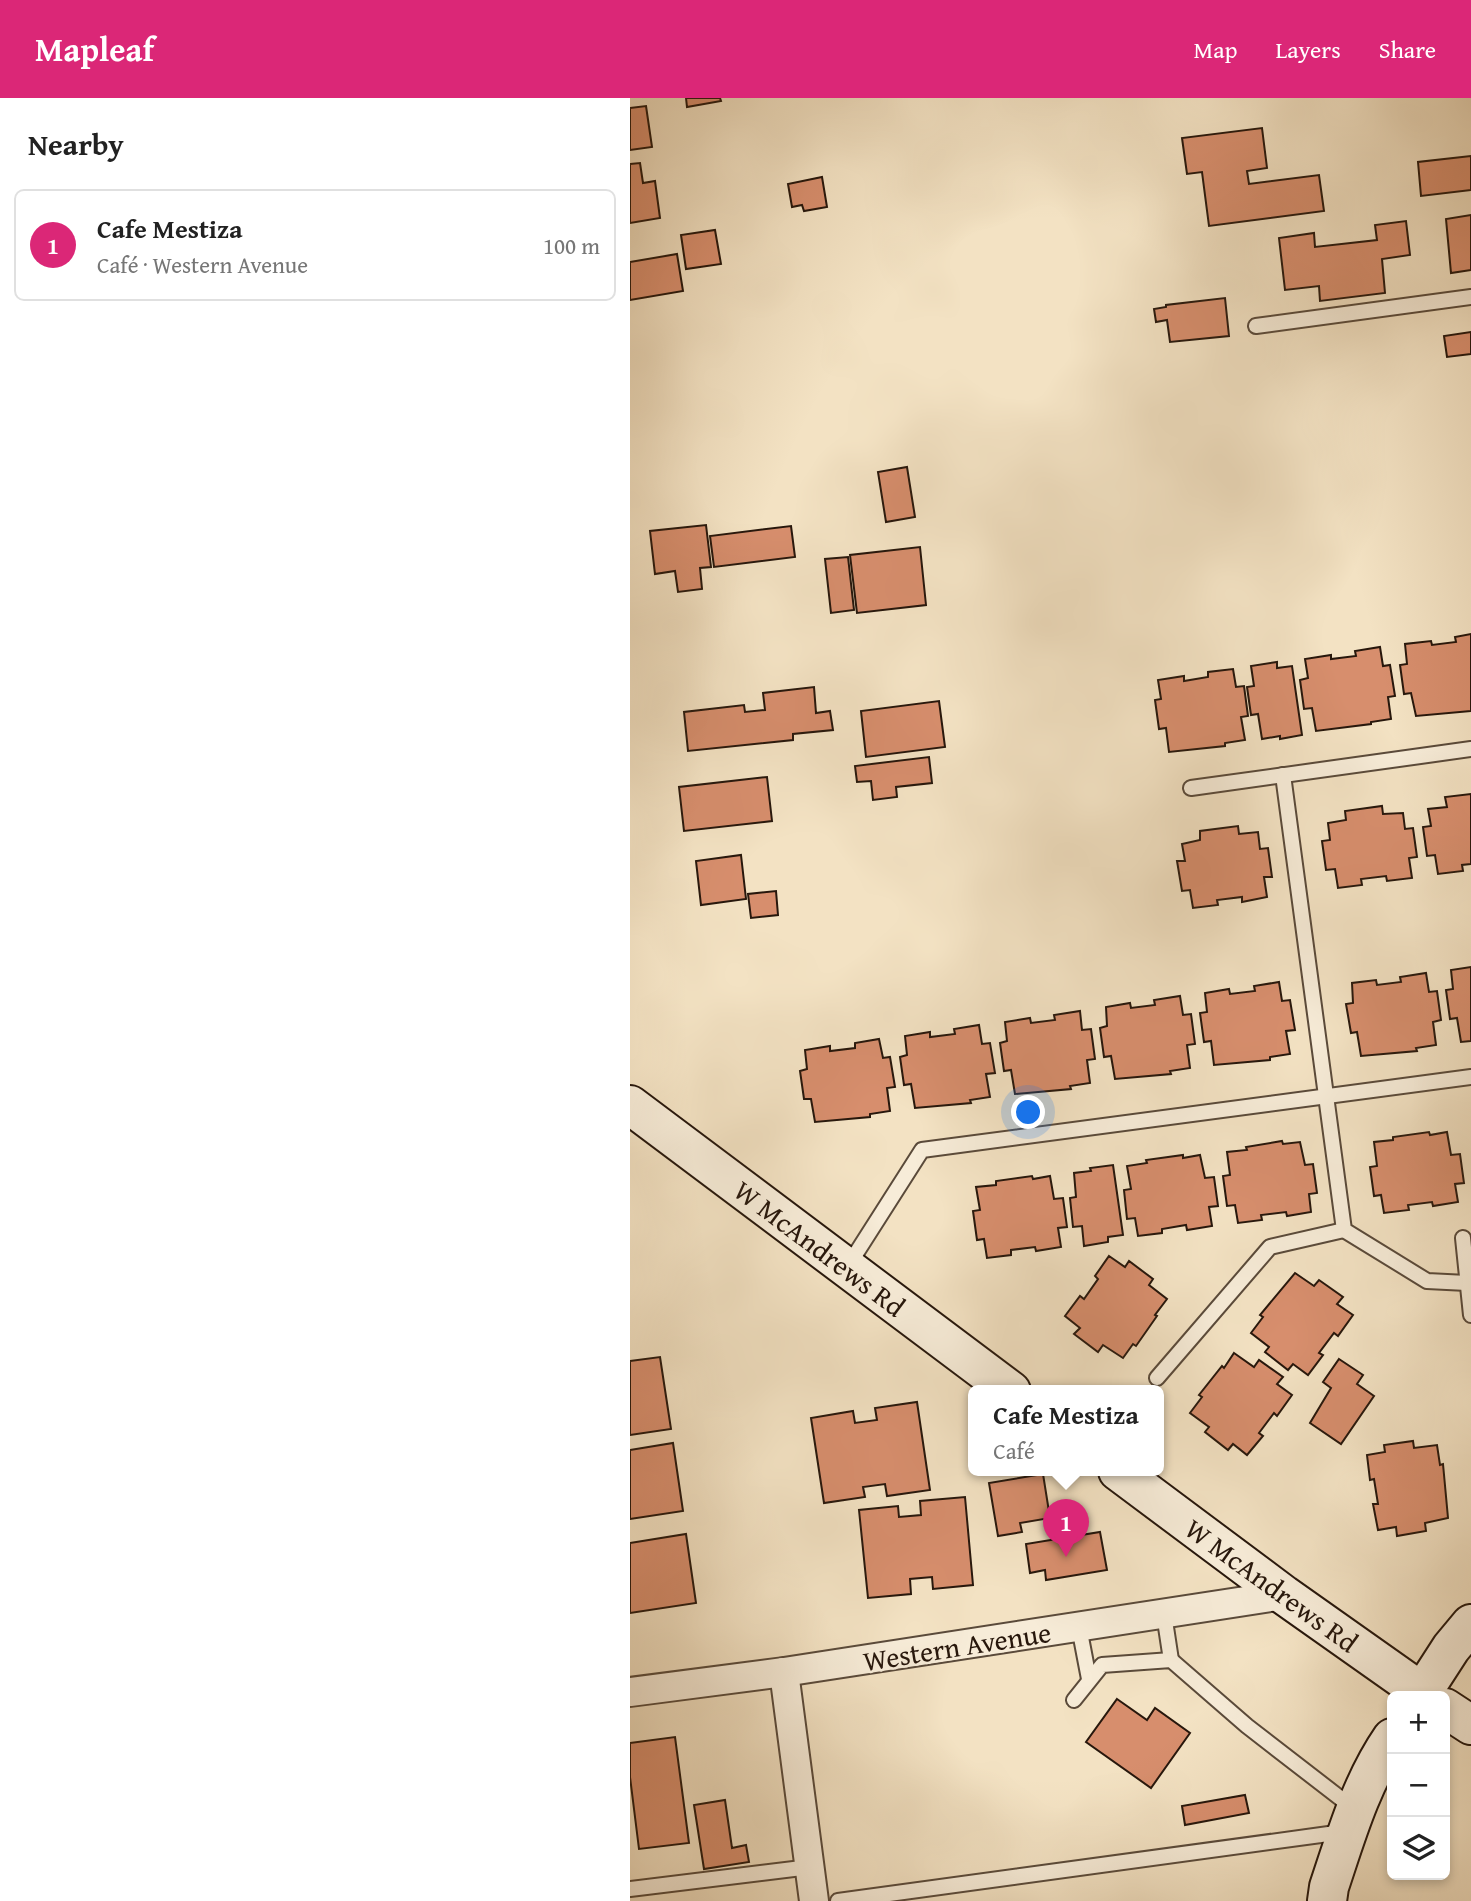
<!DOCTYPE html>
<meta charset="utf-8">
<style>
body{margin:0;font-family:"Gentium Book Plus",serif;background:#f2f2f2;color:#222}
.controls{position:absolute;right:21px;bottom:21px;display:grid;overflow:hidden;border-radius:10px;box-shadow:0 4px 10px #0003}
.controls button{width:63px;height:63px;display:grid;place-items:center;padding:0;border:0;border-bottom:2px solid #e0e0e0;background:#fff;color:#222;font:35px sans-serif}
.you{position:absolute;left:399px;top:1015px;width:24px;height:24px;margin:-18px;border:5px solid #fff;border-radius:50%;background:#1a73e8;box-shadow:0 0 0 10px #1a73e833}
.badge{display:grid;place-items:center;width:46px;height:46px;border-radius:50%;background:#db2777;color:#fff;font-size:23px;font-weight:700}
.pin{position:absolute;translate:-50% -58px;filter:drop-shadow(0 2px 4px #0008)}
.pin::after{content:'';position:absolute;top:37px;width:24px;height:21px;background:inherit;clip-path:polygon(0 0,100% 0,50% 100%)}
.popup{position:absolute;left:338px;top:1287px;width:196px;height:91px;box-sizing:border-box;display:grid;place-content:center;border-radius:10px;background:#fff;filter:drop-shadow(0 2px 5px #0005);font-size:23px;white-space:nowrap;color:#767676}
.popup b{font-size:26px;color:#222}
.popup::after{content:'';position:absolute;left:50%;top:100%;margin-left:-14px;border:14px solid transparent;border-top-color:#fff}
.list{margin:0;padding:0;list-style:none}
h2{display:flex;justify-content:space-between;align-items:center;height:91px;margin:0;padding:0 28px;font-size:30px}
h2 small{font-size:23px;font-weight:400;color:#767676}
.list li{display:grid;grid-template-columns:46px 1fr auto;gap:21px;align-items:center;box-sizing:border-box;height:112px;margin:0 14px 14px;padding:0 14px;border:2px solid #e0e0e0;border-radius:10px}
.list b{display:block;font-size:26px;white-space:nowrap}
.list p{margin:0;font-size:23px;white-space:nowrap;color:#767676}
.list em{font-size:23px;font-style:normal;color:#767676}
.icon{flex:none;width:38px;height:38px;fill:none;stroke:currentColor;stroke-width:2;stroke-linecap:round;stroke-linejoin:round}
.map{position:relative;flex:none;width:841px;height:1803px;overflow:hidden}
header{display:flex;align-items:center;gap:42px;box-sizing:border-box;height:98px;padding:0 35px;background:#db2777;color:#fff}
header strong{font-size:33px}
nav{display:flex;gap:38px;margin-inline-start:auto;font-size:24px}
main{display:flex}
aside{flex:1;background:#fff}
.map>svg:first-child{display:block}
.building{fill:#d78e6d;stroke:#27170c;stroke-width:2}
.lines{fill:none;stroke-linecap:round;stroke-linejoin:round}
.lane-casing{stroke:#5a4a3a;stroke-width:18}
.street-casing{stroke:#5a4a3a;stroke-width:32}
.secondary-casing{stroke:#27170c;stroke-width:42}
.lane{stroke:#f7ecd8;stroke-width:14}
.street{stroke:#f7ecd8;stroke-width:28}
.secondary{stroke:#f7ecd8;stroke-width:38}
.labels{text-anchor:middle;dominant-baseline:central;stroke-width:5;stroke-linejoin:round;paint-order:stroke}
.street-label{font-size:28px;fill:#27170c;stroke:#f7ecd8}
</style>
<header>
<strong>Mapleaf</strong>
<nav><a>Map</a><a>Layers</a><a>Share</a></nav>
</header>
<main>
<aside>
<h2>Nearby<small></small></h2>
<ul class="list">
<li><span class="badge">1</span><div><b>Cafe Mestiza</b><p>Café · Western Avenue</p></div><em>100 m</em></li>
</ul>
</aside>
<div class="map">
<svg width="841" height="1803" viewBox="0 0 841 1803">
<rect width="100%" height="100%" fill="#f3e2c3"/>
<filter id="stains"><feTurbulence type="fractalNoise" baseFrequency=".00286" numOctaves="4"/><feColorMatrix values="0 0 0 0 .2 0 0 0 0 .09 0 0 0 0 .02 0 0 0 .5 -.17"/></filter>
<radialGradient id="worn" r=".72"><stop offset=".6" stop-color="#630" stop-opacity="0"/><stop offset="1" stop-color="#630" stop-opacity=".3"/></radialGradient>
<g class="building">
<polygon points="56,0 90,0 91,3 57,9"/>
<polygon points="16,8 22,49 0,52 0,10"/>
<polygon points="632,30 637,70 617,73 619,86 689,77 694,113 579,128 572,74 557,76 552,40"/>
<polygon points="841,58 841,92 791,98 788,64"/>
<polygon points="10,65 13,85 25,83 30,120 0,125 0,66"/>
<polygon points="192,79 197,109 174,113 172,107 162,109 158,86"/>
<polygon points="841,117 841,172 821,175 816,121"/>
<polygon points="776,123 780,157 752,161 755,195 690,203 689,188 655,192 649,140 684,135 685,149 747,142 745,127"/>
<polygon points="85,132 91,166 56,171 51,137"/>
<polygon points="47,156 53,193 0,202 0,164"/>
<polygon points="595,200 599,238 540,244 537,222 526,224 524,211 536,209 536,207"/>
<polygon points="841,234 841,256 817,259 814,238"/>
<polygon points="277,369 285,419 256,424 248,374"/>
<polygon points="76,427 81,469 70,470 72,491 48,494 45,473 25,476 20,433"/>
<polygon points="161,428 165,459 84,469 80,438"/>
<polygon points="290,449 296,507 227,515 220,457"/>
<polygon points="218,459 224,512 201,515 195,461"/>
<polygon points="841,536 841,613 786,618 781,595 774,596 770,567 777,566 775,546 801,543 802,547 826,544 825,539"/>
<polygon points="750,549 753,568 760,567 765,598 758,599 761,621 741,624 741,626 686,633 682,610 674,611 670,582 678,580 675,561 701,557 701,561 726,558 725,553"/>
<polygon points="647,564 647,570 662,568 672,637 650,641 650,638 632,641 628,616 621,617 617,589 624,588 621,568"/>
<polygon points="603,571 606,589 614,588 618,618 611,619 615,642 595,645 595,648 539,654 536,630 529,631 525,602 531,601 528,582 554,578 554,583 578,579 578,574"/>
<polygon points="184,589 186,615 200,613 203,632 163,636 163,642 58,653 54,614 114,607 115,614 135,612 133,595"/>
<polygon points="309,603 315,649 236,659 231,613"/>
<polygon points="299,659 302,685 266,689 267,699 243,702 241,683 227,684 225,668"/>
<polygon points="137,679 142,723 54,733 49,689"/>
<polygon points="841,696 841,766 832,767 833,773 808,776 805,757 797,758 793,729 801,728 798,711 817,709 815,699"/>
<polygon points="752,708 753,716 773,715 775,731 783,730 787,759 779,760 782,780 757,783 756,778 731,781 732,787 708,790 705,771 696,772 692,743 700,742 698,725 716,722 715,713"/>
<polygon points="608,728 609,736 628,734 630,751 638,750 642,779 634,779 637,799 612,804 612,799 587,802 588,807 563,810 560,792 552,793 547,763 555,763 552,746 570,742 570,733"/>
<polygon points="111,757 116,801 71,807 66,763"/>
<polygon points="146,793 148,817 121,820 118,796"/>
<polygon points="841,869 841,943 831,944 827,920 820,921 816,892 823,891 821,872"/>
<polygon points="796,875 799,894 807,893 811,922 803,924 806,947 786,950 787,953 731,958 727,934 721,935 716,906 723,905 722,885 746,882 747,887 771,884 770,879"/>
<polygon points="649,884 652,903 660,902 665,932 656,933 660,956 640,959 640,962 584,967 581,943 574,944 570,915 577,914 575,895 599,891 600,896 625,893 624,888"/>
<polygon points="550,898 553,917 561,916 565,946 557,947 560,970 540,973 541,976 485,981 481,958 474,959 470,930 477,928 476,909 500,905 501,910 525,907 524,902"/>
<polygon points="450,913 452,932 461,931 465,961 457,962 460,985 440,988 441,991 385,996 381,972 374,973 370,945 377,943 375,924 400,920 401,925 425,922 424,917"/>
<polygon points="349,927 352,946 360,945 365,975 356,976 360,999 340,1002 341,1005 285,1010 281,986 274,987 270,959 277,957 275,938 300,934 300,939 325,936 324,931"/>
<polygon points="249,941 253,960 260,959 265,989 257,990 260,1013 240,1016 240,1019 185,1024 181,1001 174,1001 170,973 177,971 175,952 200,948 200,953 225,950 225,945"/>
<polygon points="799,1034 800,1037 817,1034 821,1057 830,1056 834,1085 825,1086 828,1104 803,1108 802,1104 778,1107 779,1112 754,1115 751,1097 744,1098 740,1069 747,1068 744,1044 763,1042 763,1039"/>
<polygon points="652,1043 653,1046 670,1044 675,1067 683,1066 687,1095 679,1096 681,1114 657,1118 656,1114 631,1117 632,1122 608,1125 605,1107 597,1108 593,1078 600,1077 597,1054 617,1052 616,1049"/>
<polygon points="553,1057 553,1060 570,1057 575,1080 584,1079 588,1108 579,1109 582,1128 557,1132 556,1127 532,1131 532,1135 508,1138 505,1120 497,1121 494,1092 501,1091 497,1068 517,1065 516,1062"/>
<polygon points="483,1067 493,1137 478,1139 478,1144 454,1148 452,1128 443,1129 440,1100 446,1099 444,1075 461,1073 460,1070"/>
<polygon points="402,1078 403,1081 420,1078 424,1101 433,1100 437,1129 428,1130 431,1149 406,1153 405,1149 381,1152 381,1157 357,1160 354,1141 347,1142 343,1113 350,1112 346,1089 366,1087 366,1083"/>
<polygon points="479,1158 495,1169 499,1163 523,1181 519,1187 537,1201 525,1217 527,1218 506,1248 503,1246 493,1260 473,1247 468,1254 444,1236 450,1230 435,1218 450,1198 454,1201 468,1181 465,1178"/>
<polygon points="665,1175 684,1188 689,1182 713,1199 707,1206 723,1217 708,1238 704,1235 689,1255 693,1257 678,1277 663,1266 658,1272 635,1254 639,1249 621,1235 633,1219 630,1217"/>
<polygon points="604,1255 624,1269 629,1262 653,1279 647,1286 662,1297 647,1318 644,1315 629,1335 633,1338 617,1357 603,1346 598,1352 575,1334 579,1329 560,1315 572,1299 569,1297 592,1268 594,1270"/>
<polygon points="30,1259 41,1331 0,1337 0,1263"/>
<polygon points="709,1261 733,1277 727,1286 744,1298 711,1346 680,1325 701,1290 693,1284"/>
<polygon points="287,1304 300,1392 257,1398 255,1386 233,1389 235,1399 194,1405 181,1320 223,1313 225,1325 247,1322 245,1310"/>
<polygon points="783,1343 784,1350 807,1347 810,1367 813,1366 818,1420 795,1425 796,1433 767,1438 766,1429 748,1432 743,1406 748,1406 744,1381 740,1382 737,1357 755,1354 754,1347"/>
<polygon points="43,1345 53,1413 0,1421 0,1352"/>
<polygon points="413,1376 420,1420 390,1425 392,1434 368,1438 359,1385"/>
<polygon points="335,1399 343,1487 303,1491 302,1479 280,1481 281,1496 238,1500 229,1412 268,1408 269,1419 291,1417 290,1403"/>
<polygon points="470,1434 477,1472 416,1482 415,1472 400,1475 396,1446"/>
<polygon points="56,1436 66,1505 0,1515 0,1445"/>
<polygon points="487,1601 517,1622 525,1610 560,1635 521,1690 456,1644"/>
<polygon points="45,1639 59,1745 9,1751 0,1679 0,1645"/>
<polygon points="615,1697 619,1715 555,1727 552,1708"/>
<polygon points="95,1702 102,1750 116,1747 119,1764 74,1771 64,1707"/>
</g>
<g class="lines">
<defs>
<g id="lane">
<polyline points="626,228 841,199"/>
<polyline points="653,677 714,1132 797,1183 837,1185"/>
<polyline points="561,690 841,651"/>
<polyline points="833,1140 841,1217"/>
<polyline points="218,1168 292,1052 841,979"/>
<polyline points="527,1280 640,1149 714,1132"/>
<polyline points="534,1516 541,1562"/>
<polyline points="449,1529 459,1581"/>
<polyline points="444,1602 472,1567 541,1562 617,1628 723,1710"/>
<polyline points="0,1791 180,1769"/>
<polyline points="208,1803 713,1734"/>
</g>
<g id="street">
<polyline points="154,1574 184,1803"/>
<polyline points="0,1594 154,1574 654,1497"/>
</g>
<g id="secondary">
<polyline points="0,1007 381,1293"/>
<polyline points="488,1373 654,1497 797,1598"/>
<polyline points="790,1598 821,1550 841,1526"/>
<polyline points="815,1610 841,1627"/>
<path d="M697,1803L699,1789C716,1738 731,1685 762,1640"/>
</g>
</defs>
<use href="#lane" class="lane-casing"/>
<use href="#street" class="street-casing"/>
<use href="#secondary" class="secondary-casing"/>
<use href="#lane" class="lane"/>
<use href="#street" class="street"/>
<use href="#secondary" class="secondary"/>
</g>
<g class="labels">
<g class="street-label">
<text transform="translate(190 1150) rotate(37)">W McAndrews Rd</text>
<text transform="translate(642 1487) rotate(36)">W McAndrews Rd</text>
<text transform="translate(327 1548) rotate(-9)">Western Avenue</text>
</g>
</g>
<rect width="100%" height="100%" filter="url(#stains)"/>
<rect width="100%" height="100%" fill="url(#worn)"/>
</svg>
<div class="controls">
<button>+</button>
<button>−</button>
<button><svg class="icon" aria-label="layers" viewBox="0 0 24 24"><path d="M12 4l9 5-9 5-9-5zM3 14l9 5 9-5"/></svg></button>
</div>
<div class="you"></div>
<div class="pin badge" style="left:436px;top:1459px">1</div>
<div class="popup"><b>Cafe Mestiza</b>Café</div>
</div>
</main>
